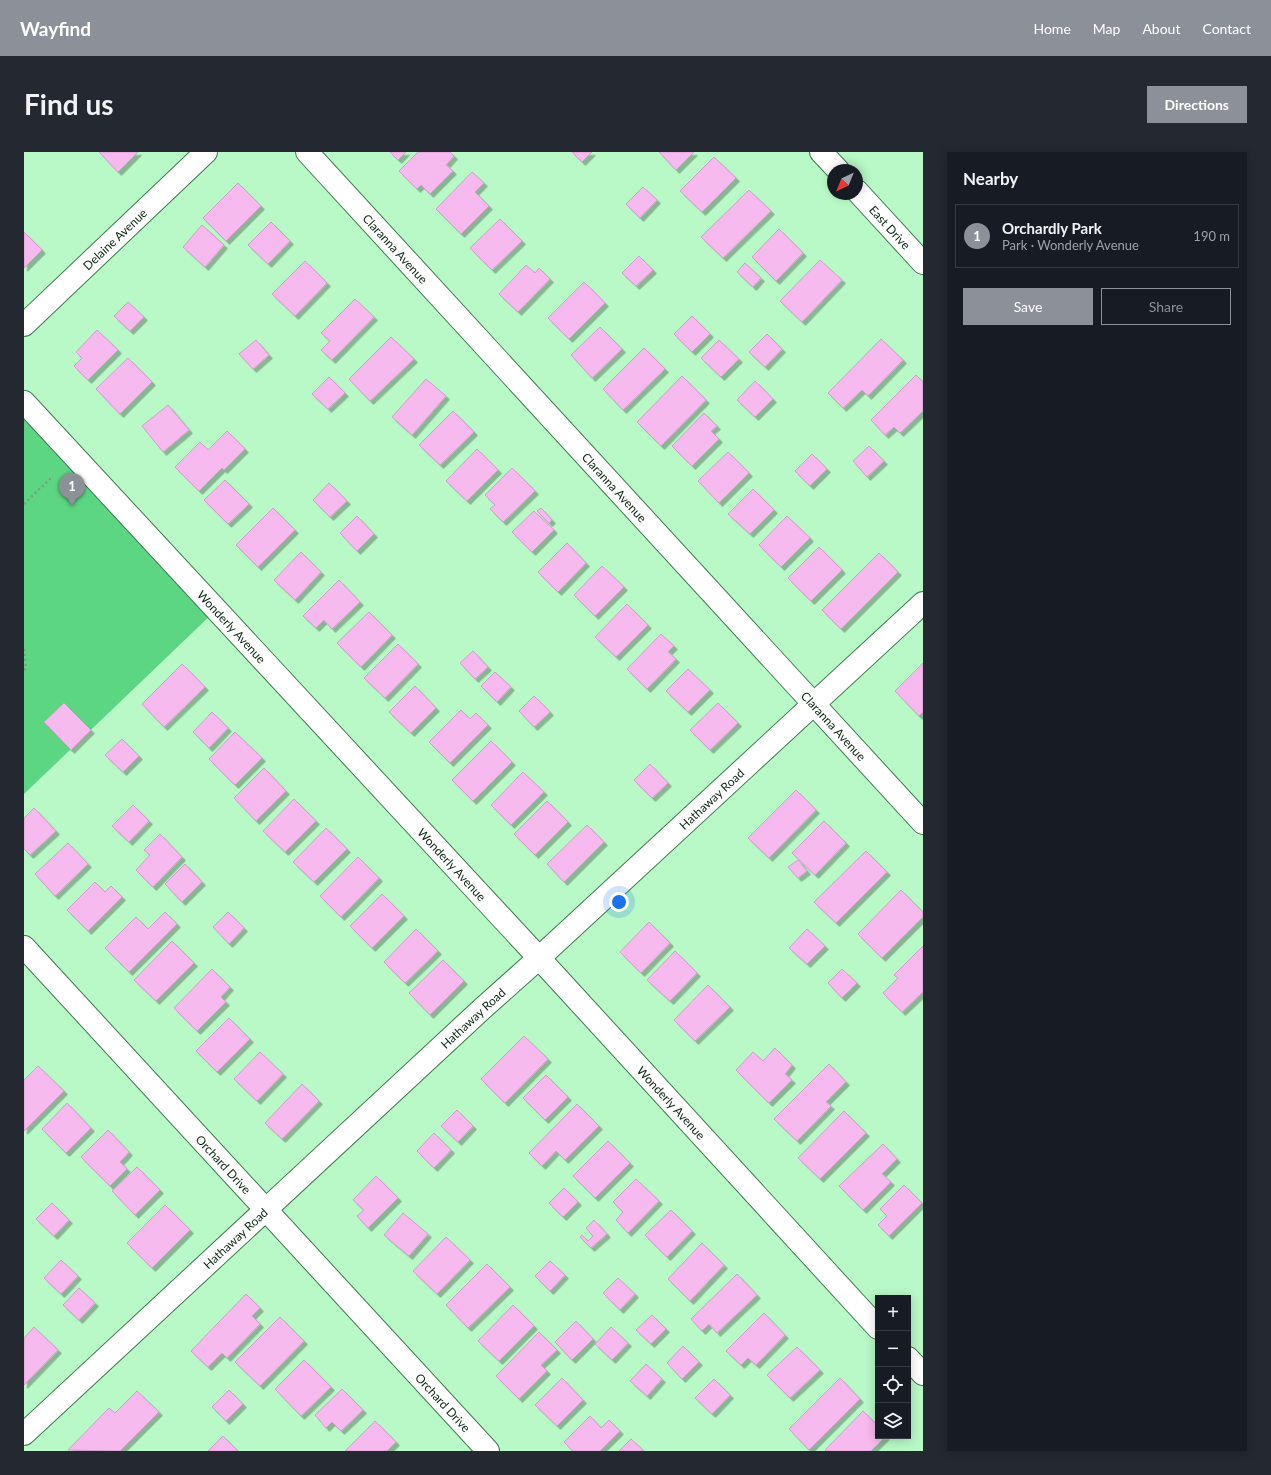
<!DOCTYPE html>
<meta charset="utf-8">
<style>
body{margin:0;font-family:Lato,sans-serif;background:#242831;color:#f1f3f6}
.controls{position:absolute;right:12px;bottom:12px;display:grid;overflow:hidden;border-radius:0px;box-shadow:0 2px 10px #0003}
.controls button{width:36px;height:36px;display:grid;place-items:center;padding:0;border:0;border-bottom:1px solid #363941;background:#171b24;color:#f1f3f6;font:20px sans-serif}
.compass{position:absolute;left:803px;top:12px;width:36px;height:36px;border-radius:50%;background:#171b24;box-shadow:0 2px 10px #0003;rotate:223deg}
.you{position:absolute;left:595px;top:750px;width:14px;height:14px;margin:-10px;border:3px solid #fff;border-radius:50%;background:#1a73e8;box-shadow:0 0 0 6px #1a73e833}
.badge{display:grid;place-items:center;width:26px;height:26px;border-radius:50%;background:#8c9099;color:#fff;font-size:13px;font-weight:700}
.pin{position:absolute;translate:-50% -33px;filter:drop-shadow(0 1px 2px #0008)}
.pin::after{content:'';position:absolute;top:21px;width:14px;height:12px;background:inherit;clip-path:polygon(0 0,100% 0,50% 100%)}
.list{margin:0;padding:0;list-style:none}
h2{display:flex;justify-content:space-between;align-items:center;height:52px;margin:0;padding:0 16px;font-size:17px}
h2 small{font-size:13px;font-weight:400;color:#9ea1a6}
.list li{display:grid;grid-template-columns:26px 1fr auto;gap:12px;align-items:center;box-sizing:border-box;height:64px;margin:0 8px 8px;padding:0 8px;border:1px solid #363941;border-radius:0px}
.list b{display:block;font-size:15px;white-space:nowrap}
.list p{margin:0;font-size:13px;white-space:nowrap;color:#9ea1a6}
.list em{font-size:13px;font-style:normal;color:#9ea1a6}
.actions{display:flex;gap:8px;padding:12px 16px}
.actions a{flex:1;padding:9px 0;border:1px solid #8c9099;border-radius:0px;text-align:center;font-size:14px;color:#8c9099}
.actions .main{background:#8c9099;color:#fff}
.icon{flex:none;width:22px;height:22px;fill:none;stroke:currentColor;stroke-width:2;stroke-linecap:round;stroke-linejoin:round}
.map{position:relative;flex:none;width:899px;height:1299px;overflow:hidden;border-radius:0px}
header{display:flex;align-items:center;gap:24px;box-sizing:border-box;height:56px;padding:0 20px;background:#8c9099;color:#fff}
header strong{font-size:19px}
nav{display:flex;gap:22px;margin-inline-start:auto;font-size:14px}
.intro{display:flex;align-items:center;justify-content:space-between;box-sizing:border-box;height:96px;padding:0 24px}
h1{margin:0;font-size:28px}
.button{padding:10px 18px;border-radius:0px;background:#8c9099;color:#fff;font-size:14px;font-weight:700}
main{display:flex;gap:24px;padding:0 24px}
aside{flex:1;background:#171b24;border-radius:0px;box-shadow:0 2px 10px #0003}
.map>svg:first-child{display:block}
.green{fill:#5dd683}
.building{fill:#f6baee;stroke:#d59dcd;filter:url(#shadow)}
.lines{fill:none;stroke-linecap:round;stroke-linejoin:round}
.minor-casing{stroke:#3e7a4f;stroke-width:24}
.path{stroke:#74a47f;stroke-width:2.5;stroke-dasharray:2 3;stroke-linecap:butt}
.minor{stroke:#fff;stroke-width:22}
.labels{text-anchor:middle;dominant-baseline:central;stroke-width:3;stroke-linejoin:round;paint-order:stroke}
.street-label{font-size:12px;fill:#0c2513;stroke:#d9fee1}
</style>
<header>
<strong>Wayfind</strong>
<nav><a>Home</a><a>Map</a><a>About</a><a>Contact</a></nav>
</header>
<div class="intro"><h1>Find us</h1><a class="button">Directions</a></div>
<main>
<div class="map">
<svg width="899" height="1299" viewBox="0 0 899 1299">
<defs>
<filter id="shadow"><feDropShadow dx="3.5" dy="3.5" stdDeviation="0" flood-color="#0004"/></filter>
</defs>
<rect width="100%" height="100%" fill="#b9f8c7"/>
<polygon class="green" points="0,250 192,458 0,642"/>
<g class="building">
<polygon points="75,0 114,0 94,20"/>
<polygon points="366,0 382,0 374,8"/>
<polygon points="394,0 426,0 430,4 422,13 429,19 406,42 397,33 393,37 375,19"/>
<polygon points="548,0 568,0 558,10"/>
<polygon points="635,0 670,0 652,18"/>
<polygon points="690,5 712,26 678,60 656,39"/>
<polygon points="448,20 460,31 451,40 465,54 437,82 412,57"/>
<polygon points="214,31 237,54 202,89 179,66"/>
<polygon points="619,35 633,48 616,66 602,52"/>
<polygon points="725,38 747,59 699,106 677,85"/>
<polygon points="476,67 498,89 468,118 446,96"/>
<polygon points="247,70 266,89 244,112 224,93"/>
<polygon points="178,73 200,93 181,115 159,95"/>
<polygon points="755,77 779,101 752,129 728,105"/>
<polygon points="0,80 18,98 0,116"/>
<polygon points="615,104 629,118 612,134 598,121"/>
<polygon points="796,108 818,128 778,170 756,149"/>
<polygon points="281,109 303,131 271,164 248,142"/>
<polygon points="721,111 737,126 729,135 713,120"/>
<polygon points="502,113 511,121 515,116 526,127 494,160 475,142"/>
<polygon points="560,130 581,151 545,187 524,166"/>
<polygon points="331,147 350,165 308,208 297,198 306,189 297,181"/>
<polygon points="104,150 120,165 106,179 90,164"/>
<polygon points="668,164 686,182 668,200 650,182"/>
<polygon points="576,175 598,197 568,226 547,203"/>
<polygon points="73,178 94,198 64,228 50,214 58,206 52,200"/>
<polygon points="743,182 758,197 741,215 725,200"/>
<polygon points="367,185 390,207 346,249 325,227"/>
<polygon points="857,187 879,208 844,244 838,238 819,256 804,241"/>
<polygon points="232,188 245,203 229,217 215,202"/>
<polygon points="695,188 715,207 697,225 677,206"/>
<polygon points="620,196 641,217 599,258 579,237"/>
<polygon points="104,206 128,230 96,262 72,237"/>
<polygon points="892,223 899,230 899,259 876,281 870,275 861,283 847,268"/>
<polygon points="658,224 682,248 637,294 613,270"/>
<polygon points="305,225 321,241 304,257 288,242"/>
<polygon points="402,227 422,244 388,283 368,265"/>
<polygon points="731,229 749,247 731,265 713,248"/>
<polygon points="144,253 165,278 139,300 118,274"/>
<polygon points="429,259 450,280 416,313 395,293"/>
<polygon points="680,261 693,274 687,279 695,287 668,314 648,294"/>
<polygon points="203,279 221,297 200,318 198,316 175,339 151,315 176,290 184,298"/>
<polygon points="845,294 860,309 843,325 829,309"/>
<polygon points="453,297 474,318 443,349 422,329"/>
<polygon points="704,300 725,321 695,351 674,329"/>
<polygon points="788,302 803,317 786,334 771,319"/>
<polygon points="488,316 511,339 479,370 466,357 471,353 461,343"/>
<polygon points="201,328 225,352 204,372 180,348"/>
<polygon points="305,331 323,349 306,365 289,348"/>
<polygon points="729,337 750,358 726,382 704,362"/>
<polygon points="249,356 271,378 234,415 212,393"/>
<polygon points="517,356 528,368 525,371 513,359"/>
<polygon points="510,359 530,378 508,400 488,380"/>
<polygon points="333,364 350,382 333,399 316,381"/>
<polygon points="763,364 786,386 757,415 735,393"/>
<polygon points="543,391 562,411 534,440 514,420"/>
<polygon points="795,395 818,418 787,449 764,426"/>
<polygon points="277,400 297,420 271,448 250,428"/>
<polygon points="855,401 874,420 817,477 798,458"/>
<polygon points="578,414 600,435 571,464 550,443"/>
<polygon points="315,428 336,450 308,477 300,468 292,476 279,464"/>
<polygon points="603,452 624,473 592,505 571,485"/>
<polygon points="345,460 368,483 337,515 313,491"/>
<polygon points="637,482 650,494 644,500 652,507 623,537 603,517"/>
<polygon points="374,492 394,512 361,546 340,526"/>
<polygon points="449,499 464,515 451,527 436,511"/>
<polygon points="899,511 899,560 895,564 871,539"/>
<polygon points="158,512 181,535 140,575 118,552"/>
<polygon points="664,517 686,538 664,560 642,539"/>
<polygon points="471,520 487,535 473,550 457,534"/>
<polygon points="391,534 412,556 387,581 365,560"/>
<polygon points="510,544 526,560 510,575 495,559"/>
<polygon points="40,551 67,578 47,598 20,570"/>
<polygon points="694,551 714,571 686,598 666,578"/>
<polygon points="437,558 446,567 452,561 464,573 426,611 405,590"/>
<polygon points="188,560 204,576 185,596 169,580"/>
<polygon points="211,580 238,606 211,633 185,607"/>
<polygon points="98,587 115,604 99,620 81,603"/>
<polygon points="467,589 488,610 449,649 428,628"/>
<polygon points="626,612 644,631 628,646 610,628"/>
<polygon points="240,616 262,639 232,669 210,646"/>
<polygon points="499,620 520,640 487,673 467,653"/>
<polygon points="772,638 792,658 745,706 724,686"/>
<polygon points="270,647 292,669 261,700 239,679"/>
<polygon points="523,649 544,670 511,703 490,682"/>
<polygon points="109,653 125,669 105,690 88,674"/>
<polygon points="10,656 32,679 6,703 0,697 0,666"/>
<polygon points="800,669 822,691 791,723 768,701"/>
<polygon points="563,673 580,690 540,730 523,712"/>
<polygon points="302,676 323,697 290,730 269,710"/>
<polygon points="136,682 158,705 129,735 112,718 126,703 120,698"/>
<polygon points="44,691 64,712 31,744 11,722"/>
<polygon points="842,699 863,720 812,771 790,750"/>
<polygon points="334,705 355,726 317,765 296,744"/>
<polygon points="774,708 783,719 774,726 764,715"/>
<polygon points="161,712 178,730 158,750 141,732"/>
<polygon points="71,730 81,740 87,734 98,745 64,779 43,758"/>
<polygon points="877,738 899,760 899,765 858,806 834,782"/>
<polygon points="358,742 380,764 348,796 326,774"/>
<polygon points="141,760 153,772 105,820 81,796 112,765 124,777"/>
<polygon points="204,760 220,776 205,792 189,775"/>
<polygon points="625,770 646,791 617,821 596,800"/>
<polygon points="392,777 414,799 381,831 360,810"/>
<polygon points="783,777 801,794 783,812 765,796"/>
<polygon points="148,789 170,811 132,849 110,828"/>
<polygon points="899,794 899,840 878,860 859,841 874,826 870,823"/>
<polygon points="651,799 673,821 646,849 623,828"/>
<polygon points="419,808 440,829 406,863 385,841"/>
<polygon points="188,817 206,835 197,845 202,850 173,879 150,856"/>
<polygon points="818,817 833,831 818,846 804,831"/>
<polygon points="684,833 706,855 671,889 650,868"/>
<polygon points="205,866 226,887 193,920 172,899"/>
<polygon points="500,884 524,907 481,951 457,927"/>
<polygon points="751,896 768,913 761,922 768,928 745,951 712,918 729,900 739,909"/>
<polygon points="236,900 259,922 233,949 210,927"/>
<polygon points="805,912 822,930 802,950 807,954 773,989 750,967"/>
<polygon points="14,914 40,939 0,979 0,928"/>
<polygon points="522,923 544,945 521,968 499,946"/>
<polygon points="278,932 295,949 258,987 241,971"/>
<polygon points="43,951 67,976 42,1001 18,977"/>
<polygon points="553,952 575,974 541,1008 532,999 518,1014 505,1001"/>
<polygon points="433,958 449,974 434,990 417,974"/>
<polygon points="820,959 842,981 796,1027 774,1006"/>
<polygon points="84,978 105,1000 96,1010 103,1017 86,1034 57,1005"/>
<polygon points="410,981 427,998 410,1016 393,999"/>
<polygon points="584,989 606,1011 571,1046 549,1024"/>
<polygon points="859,992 873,1007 858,1022 867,1030 839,1058 815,1034"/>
<polygon points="113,1015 136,1038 111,1063 88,1039"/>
<polygon points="352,1024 374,1046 344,1076 333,1064 340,1058 329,1048"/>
<polygon points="612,1027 635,1049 604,1081 592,1068 599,1060 589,1050"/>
<polygon points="880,1033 898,1051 865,1084 854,1073 863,1064 856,1057"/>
<polygon points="540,1036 554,1050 539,1065 525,1051"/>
<polygon points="28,1051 45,1068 30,1084 12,1067"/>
<polygon points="141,1053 166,1078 128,1116 103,1091"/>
<polygon points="647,1058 668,1079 643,1105 621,1083"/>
<polygon points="379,1061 404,1082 385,1104 360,1083"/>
<polygon points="570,1068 583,1082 567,1096 556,1085 558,1083 564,1089 569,1084 562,1076"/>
<polygon points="422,1085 446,1108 413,1142 389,1119"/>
<polygon points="678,1091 700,1113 666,1149 644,1127"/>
<polygon points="37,1108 54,1124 37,1142 20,1126"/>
<polygon points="526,1109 541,1123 526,1139 511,1124"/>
<polygon points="463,1112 486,1135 444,1176 422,1153"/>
<polygon points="713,1122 733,1143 693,1181 685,1172 678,1179 667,1167"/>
<polygon points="594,1126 611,1142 596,1158 579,1141"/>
<polygon points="55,1136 71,1151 55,1168 39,1153"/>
<polygon points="222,1142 236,1156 228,1164 236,1172 203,1206 198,1201 184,1215 167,1199"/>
<polygon points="489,1153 510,1174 475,1209 454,1189"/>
<polygon points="740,1161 761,1183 732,1213 724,1206 717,1213 702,1199"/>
<polygon points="628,1163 642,1177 627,1192 612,1178"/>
<polygon points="256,1165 280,1189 236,1234 211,1210"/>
<polygon points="552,1169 569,1187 548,1208 531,1190"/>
<polygon points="10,1175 34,1198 0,1233 0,1186"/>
<polygon points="587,1175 604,1191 588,1208 571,1192"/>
<polygon points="515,1180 533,1198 517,1213 523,1219 495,1247 472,1224"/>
<polygon points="659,1194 675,1210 658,1227 643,1211"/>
<polygon points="773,1195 796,1218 766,1246 743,1223"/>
<polygon points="280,1208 307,1235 277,1264 251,1237"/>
<polygon points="622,1212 638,1227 623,1244 606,1229"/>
<polygon points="538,1226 559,1248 533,1274 511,1253"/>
<polygon points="816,1226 836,1247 785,1298 765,1277"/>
<polygon points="690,1227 706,1243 688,1262 671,1246"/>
<polygon points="318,1237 339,1258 317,1279 308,1270 302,1276 291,1263"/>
<polygon points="205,1238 219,1252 202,1269 188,1255"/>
<polygon points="113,1239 135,1260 96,1299 44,1298 85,1256 91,1261"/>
<polygon points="839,1259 854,1274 854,1284 862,1284 847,1299 802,1299 801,1298"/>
<polygon points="566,1264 577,1276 585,1268 596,1279 576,1299 549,1299 540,1290"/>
<polygon points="351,1269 372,1290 363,1299 321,1299"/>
<polygon points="199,1284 214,1299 184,1299"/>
<polygon points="607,1287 620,1299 595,1299"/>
</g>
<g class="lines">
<defs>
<g id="minor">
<path id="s1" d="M283,0L899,671"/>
<polyline points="797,0 814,18"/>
<path id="s2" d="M833,39L899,111"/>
<path id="s3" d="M0,173L182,0"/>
<path id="s4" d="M0,250L515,806L854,1176"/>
<path id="s5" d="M0,795L464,1299"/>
<polyline points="884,1206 899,1222"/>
<path id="s6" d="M0,1282L459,856L515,806L899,451"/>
</g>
</defs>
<use href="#minor" class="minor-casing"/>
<g class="path">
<polyline points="0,352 29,324"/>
<polyline points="0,497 2,516 0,518"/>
</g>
<use href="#minor" class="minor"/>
</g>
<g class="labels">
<g class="street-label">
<text stroke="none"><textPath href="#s2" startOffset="49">East Drive</textPath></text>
<text stroke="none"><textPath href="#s3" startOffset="125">Delaine Avenue</textPath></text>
<text stroke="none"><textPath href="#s1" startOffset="131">Claranna Avenue</textPath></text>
<text stroke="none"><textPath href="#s1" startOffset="455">Claranna Avenue</textPath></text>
<text stroke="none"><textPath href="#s4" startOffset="306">Wonderly Avenue</textPath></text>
<text stroke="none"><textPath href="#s1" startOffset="779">Claranna Avenue</textPath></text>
<text stroke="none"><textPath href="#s6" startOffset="936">Hathaway Road</textPath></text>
<text stroke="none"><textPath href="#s4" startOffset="630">Wonderly Avenue</textPath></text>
<text stroke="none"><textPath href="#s6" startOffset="612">Hathaway Road</textPath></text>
<text stroke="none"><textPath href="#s4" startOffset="954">Wonderly Avenue</textPath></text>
<text stroke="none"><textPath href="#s5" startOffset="295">Orchard Drive</textPath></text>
<text stroke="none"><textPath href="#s6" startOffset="288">Hathaway Road</textPath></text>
<text stroke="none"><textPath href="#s5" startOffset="619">Orchard Drive</textPath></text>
</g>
</g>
</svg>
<div class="controls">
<button>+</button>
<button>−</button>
<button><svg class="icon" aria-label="locate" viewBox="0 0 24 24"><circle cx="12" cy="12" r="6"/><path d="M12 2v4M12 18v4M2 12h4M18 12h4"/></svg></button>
<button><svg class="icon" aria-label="layers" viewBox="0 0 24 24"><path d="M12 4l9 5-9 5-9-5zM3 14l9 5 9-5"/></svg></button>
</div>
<svg class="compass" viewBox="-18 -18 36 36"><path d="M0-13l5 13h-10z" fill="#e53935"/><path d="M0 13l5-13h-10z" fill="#9ea1a6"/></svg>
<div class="you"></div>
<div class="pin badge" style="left:48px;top:354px">1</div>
</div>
<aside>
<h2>Nearby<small></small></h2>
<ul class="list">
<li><span class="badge">1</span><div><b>Orchardly Park</b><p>Park · Wonderly Avenue</p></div><em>190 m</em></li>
</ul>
<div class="actions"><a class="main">Save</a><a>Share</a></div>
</aside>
</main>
